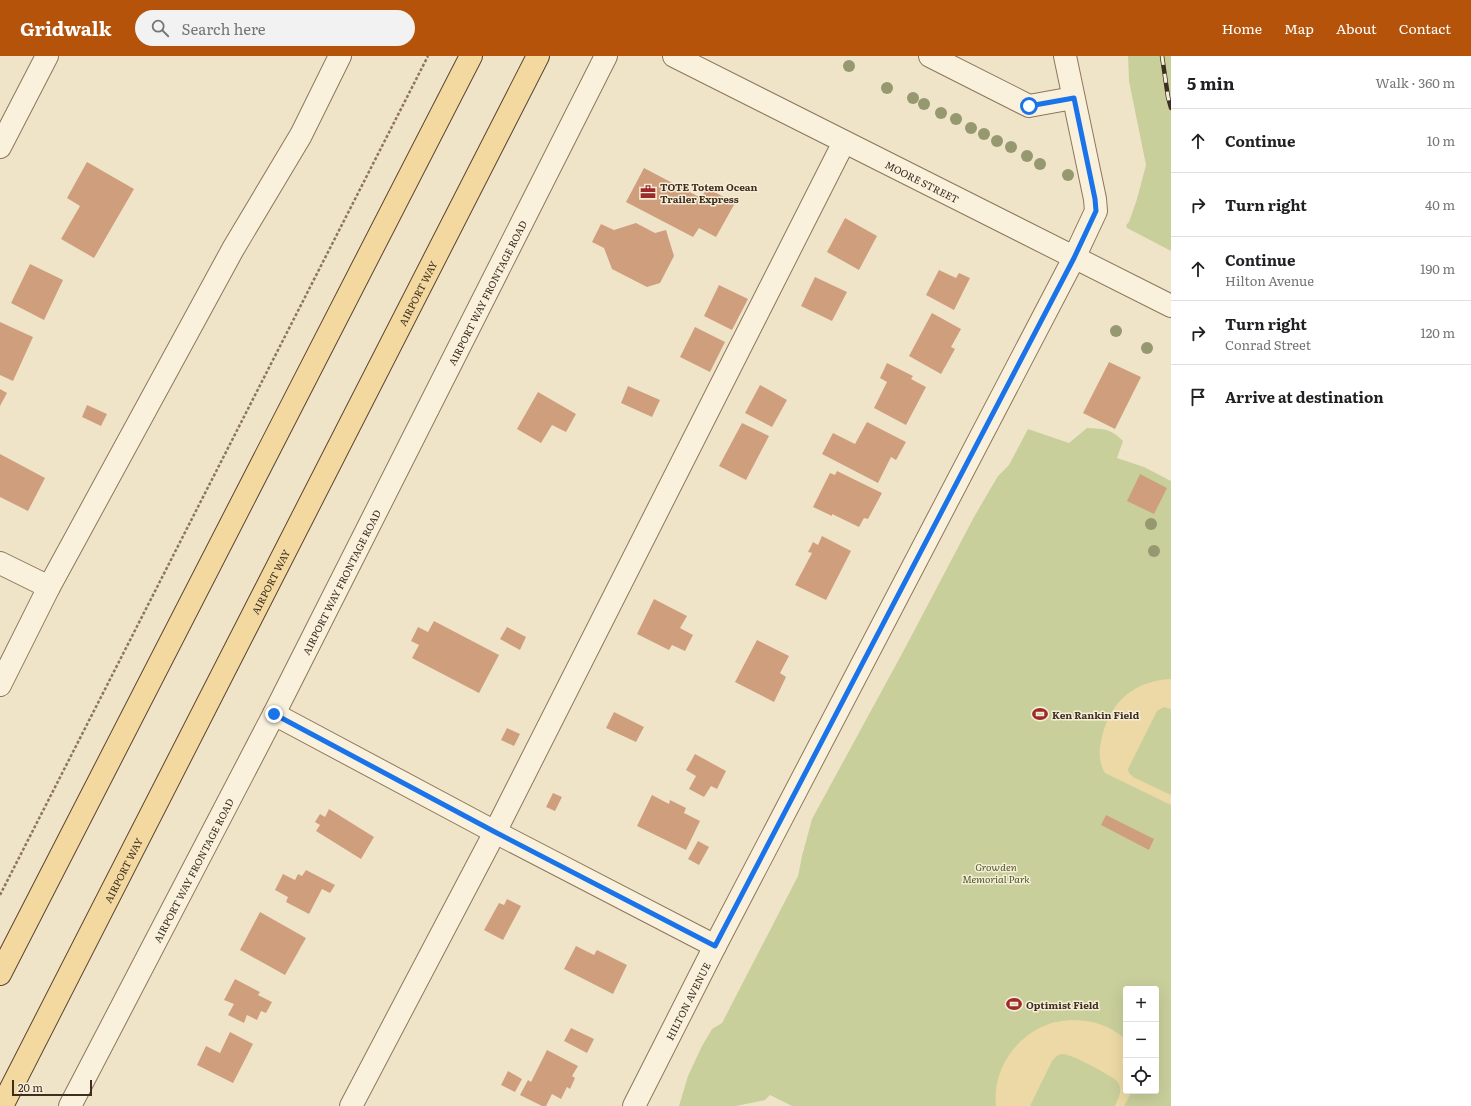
<!DOCTYPE html>
<meta charset="utf-8">
<style>
body{margin:0;font-family:Literata,serif;background:#f2f2f2;color:#202124}
.controls{position:absolute;right:12px;bottom:12px;display:grid;overflow:hidden;border-radius:4px;box-shadow:0 4px 16px #0002}
.controls button{width:36px;height:36px;display:grid;place-items:center;padding:0;border:0;border-bottom:1px solid #e0e0e0;background:#fff;color:#202124;font:20px sans-serif}
.scale{position:absolute;left:12px;bottom:10px;width:80px;box-sizing:border-box;padding-left:4px;border:2px solid #3d2e20;border-top:0;font-size:11px;line-height:14px;white-space:nowrap;color:#3d2e20;-webkit-text-stroke:3px #f7eed8;paint-order:stroke}
.stop{position:absolute;width:12px;height:12px;margin:-9px;border:3px solid #1a73e8;border-radius:50%;background:#fff}
.stop.end{background:#1a73e8;border-color:#fff;box-shadow:0 1px 4px #0008}
.list{margin:0;padding:0;list-style:none}
h2{display:flex;justify-content:space-between;align-items:center;height:52px;margin:0;padding:0 16px;font-size:17px}
h2 small{font-size:13px;font-weight:400;color:#757577}
.list li{display:grid;grid-template-columns:26px 1fr auto;gap:12px;align-items:center;box-sizing:border-box;height:64px;padding:0 16px;border-top:1px solid #e0e0e0}
.list b{display:block;font-size:15px;white-space:nowrap}
.list p{margin:0;font-size:13px;white-space:nowrap;color:#757577}
.list em{font-size:13px;font-style:normal;color:#757577}
.icon{flex:none;width:22px;height:22px;fill:none;stroke:currentColor;stroke-width:2;stroke-linecap:round;stroke-linejoin:round}
.map{position:relative;flex:none;width:1171px;height:1050px;overflow:hidden}
header{display:flex;align-items:center;gap:24px;box-sizing:border-box;height:56px;padding:0 20px;background:#b45309;color:#fff}
header strong{font-size:19px}
nav{display:flex;gap:22px;margin-inline-start:auto;font-size:14px}
.search{width:280px;height:36px;background:#f2f2f2;display:flex;align-items:center;gap:10px;box-sizing:border-box;padding:0 14px;border-radius:22px;color:#757577;font-size:15px}
main{display:flex}
aside{flex:1;background:#fff}
.map>svg:first-child{display:block}
.green{fill:#c9cf9b;fill-rule:evenodd}
.sand{fill:#ecd9a5}
.building{fill:#cf9f7d}
.lines{fill:none;stroke-linecap:round;stroke-linejoin:round}
.minor-casing{stroke:#8d765c;stroke-width:24}
.major-casing{stroke:#5b4430;stroke-width:24}
.path{stroke:#8d765c;stroke-width:2.5;stroke-dasharray:3 2;stroke-linecap:butt}
.minor{stroke:#faf1dc;stroke-width:22}
.major{stroke:#f3d9a0;stroke-width:22}
.rail-casing{stroke:#3d2e20;stroke-width:4.5}
.rail{stroke:#f7eed8;stroke-width:3;stroke-dasharray:9;stroke-linecap:butt}
.tree{fill:#96986f}
.route{stroke:#1a73e8;stroke-width:5}
.labels{text-anchor:middle;dominant-baseline:central;stroke-width:3;stroke-linejoin:round;paint-order:stroke}
.street-label{font-size:10px;fill:#3d2e20;stroke:#f7eed8}
.poi-label{font-size:10px;font-weight:bold;fill:#3d2e20;stroke:#f7eed8;text-anchor:start}
.park-label{font-size:10px;font-style:italic;fill:#4d5a26;stroke:#f7eed8}
</style>
<header>
<strong>Gridwalk</strong>
<div class="search"><svg class="icon" aria-label="search" viewBox="0 0 24 24"><circle cx="10" cy="10" r="6"/><path d="M15 15l6 6"/></svg>Search here</div>
<nav><a>Home</a><a>Map</a><a>About</a><a>Contact</a></nav>
</header>
<main>
<div class="map">
<svg width="1171" height="1050" viewBox="0 0 1171 1050">
<rect width="100%" height="100%" fill="#f0e4c8"/>
<g class="green">
<polygon points="1128,0 1171,0 1171,195 1127,172 1126,169 1129,166 1137,143 1146,109 1129,25"/>
<path d="M1087,372C1104,373 1110,372 1123,385L1117,402L1144,411L1171,425V1050H792L770,1039L765,1044L736,1050H679L688,1020L702,990L712,973L722,967L798,820L802,800L812,763L904,594L974,461L998,420L1009,409L1028,373L1069,387ZM1126,933H1156V1035H1126Z"/>
</g>
<g class="sand">
<path d="M1171,623V653L1164,651L1157,655L1128,713L1129,717L1133,721L1171,739V749L1105,717C1098,705 1099,694 1102,681C1110,645 1135,625 1171,623Z"/>
<path d="M1071,964C1092,964 1110,969 1126,984V1035H1132L1124,1050H1115C1119,1040 1124,1033 1116,1024C1108,1018 1070,997 1062,998C1057,998 1055,1002 1052,1005L1030,1050H996C992,1017 1013,983 1044,970C1052,966 1062,965 1071,964Z"/>
</g>
<g class="building">
<polygon points="87,106 134,133 94,202 61,183 80,150 67,142"/>
<polygon points="644,112 701,142 707,132 735,147 716,181 699,172 693,181 626,146"/>
<polygon points="845,162 877,180 859,214 827,196"/>
<polygon points="636,167 655,177 666,174 674,200 660,227 647,231 612,213 604,192 592,186 601,168 614,174"/>
<polygon points="30,208 63,224 44,264 11,247"/>
<polygon points="939,214 956,222 959,217 970,222 954,254 926,239"/>
<polygon points="815,221 847,236 832,265 801,250"/>
<polygon points="719,229 748,243 732,274 704,260"/>
<polygon points="932,257 961,273 951,291 955,293 941,318 909,300"/>
<polygon points="0,266 33,281 13,325 0,319"/>
<polygon points="695,271 725,286 710,316 680,301"/>
<polygon points="1109,306 1141,321 1115,373 1083,357"/>
<polygon points="887,307 913,320 911,323 926,331 906,369 874,352 887,326 880,322"/>
<polygon points="760,329 787,344 772,371 745,357"/>
<polygon points="628,330 660,344 652,361 621,347"/>
<polygon points="0,333 7,337 0,350"/>
<polygon points="538,336 576,358 566,376 552,369 541,387 517,373"/>
<polygon points="87,349 107,358 101,370 82,361"/>
<polygon points="867,366 906,386 896,404 891,401 878,427 822,398 833,377 855,388"/>
<polygon points="742,367 769,380 746,424 719,410"/>
<polygon points="0,398 45,422 28,455 0,441"/>
<polygon points="837,415 882,437 868,463 864,462 859,471 832,458 832,460 813,451 830,417 835,419"/>
<polygon points="1140,418 1167,432 1154,458 1127,445"/>
<polygon points="822,480 851,495 826,544 795,529 812,497 808,496 813,486 818,489"/>
<polygon points="654,543 687,560 680,572 693,579 685,595 672,589 669,594 637,578"/>
<polygon points="434,565 499,599 479,637 412,602 419,589 411,585 418,571 428,576"/>
<polygon points="507,571 526,581 520,594 500,583"/>
<polygon points="757,584 789,600 780,617 786,621 774,646 735,626"/>
<polygon points="614,656 644,671 636,686 606,672"/>
<polygon points="507,672 520,678 514,690 501,684"/>
<polygon points="695,698 726,715 717,733 711,730 704,741 689,733 696,720 686,714"/>
<polygon points="553,737 562,741 555,755 546,751"/>
<polygon points="652,739 669,748 670,744 686,752 684,757 700,765 686,794 637,770"/>
<polygon points="329,753 374,781 361,803 316,775 320,769 315,766 320,758 325,761"/>
<polygon points="1106,759 1154,783 1149,794 1101,769"/>
<polygon points="698,785 709,791 699,809 688,803"/>
<polygon points="306,814 335,829 330,837 322,833 309,858 286,846 288,841 275,834 283,818 295,824 298,818 302,820"/>
<polygon points="507,843 521,850 503,884 484,874 499,847 504,849"/>
<polygon points="260,856 306,882 285,919 240,894"/>
<polygon points="576,890 594,899 597,894 627,909 613,938 564,913"/>
<polygon points="235,923 260,936 258,939 272,946 266,957 261,955 257,964 247,959 244,967 228,959 234,948 224,944"/>
<polygon points="571,972 594,983 587,997 564,985"/>
<polygon points="230,976 253,988 233,1027 197,1009 206,990 220,997"/>
<polygon points="547,994 578,1010 572,1020 575,1022 570,1033 567,1031 561,1043 552,1038 546,1050 542,1050 520,1039 528,1024 531,1026"/>
<polygon points="508,1015 522,1023 515,1036 501,1029"/>
</g>
<g class="lines">
<defs>
<g id="minor">
<path id="s1" d="M674,0L1171,250"/>
<polyline points="930,0 1029,50 1073,42"/>
<polyline points="0,91 47,0"/>
<polyline points="0,507 49,531"/>
<polyline points="0,629 49,531 233,193 301,79 340,0"/>
<polyline points="274,658 495,776 715,890"/>
<path id="s2" d="M70,1050L274,658L606,0"/>
<polyline points="351,1050 495,776 844,86"/>
<path id="s3" d="M634,1050L715,890L1074,202L1096,155L1095,143L1065,0"/>
</g>
<g id="major">
<polyline points="0,918 471,0"/>
<path id="s4" d="M2,1050L538,0"/>
</g>
</defs>
<use href="#minor" class="minor-casing"/>
<use href="#major" class="major-casing"/>
<polyline class="path" points="0,839 428,0"/>
<use href="#minor" class="minor"/>
<use href="#major" class="major"/>
<defs>
<polyline id="rail" points="1162,0 1168,41 1171,52"/>
</defs>
<use href="#rail" class="rail-casing"/>
<use href="#rail" class="rail"/>
</g>
<g class="tree">
<circle cx="849" cy="10" r="6"/>
<circle cx="887" cy="32" r="6"/>
<circle cx="913" cy="42" r="6"/>
<circle cx="924" cy="48" r="6"/>
<circle cx="941" cy="57" r="6"/>
<circle cx="956" cy="63" r="6"/>
<circle cx="971" cy="72" r="6"/>
<circle cx="984" cy="78" r="6"/>
<circle cx="997" cy="85" r="6"/>
<circle cx="1011" cy="91" r="6"/>
<circle cx="1027" cy="100" r="6"/>
<circle cx="1040" cy="108" r="6"/>
<circle cx="1068" cy="119" r="6"/>
<circle cx="1116" cy="275" r="6"/>
<circle cx="1147" cy="292" r="6"/>
<circle cx="1151" cy="468" r="6"/>
<circle cx="1154" cy="495" r="6"/>
</g>
<g class="lines">
<polyline class="route" points="274,658 495,776 715,890 1074,202 1096,155 1095,143 1074,42 1029,50"/>
</g>
<defs>
<symbol id="office-bare" viewBox="-9 -9 18 18"><path d="M-6-3h4V-5.5h4V-3h4V5H-6ZM-1-4.5V-3h2v-1.5ZM-6 0V1H6V0Z" fill="#9e2a2b" stroke="#f7eed8" stroke-width="2.5" paint-order="stroke"/></symbol>
<symbol id="stadium-bare" viewBox="-9 -9 18 18"><path d="M0-5a6.5 5 0 1 0 0 10a6.5 5 0 1 0 0-10ZM-3.5-1.8h7v3.6h-7Z" fill="#9e2a2b" stroke="#f7eed8" stroke-width="2.5" paint-order="stroke"/></symbol>
</defs>
<g fill-rule="evenodd">
<use href="#office-bare" x="637" y="125" width="22" height="22"/>
<use href="#stadium-bare" x="1029" y="647" width="22" height="22"/>
<use href="#stadium-bare" x="1003" y="937" width="22" height="22"/>
</g>
<g class="labels">
<g class="street-label">
<text stroke="none"><textPath href="#s1" startOffset="278">MOORE STREET</textPath></text>
<text stroke="none"><textPath href="#s4" startOffset="913">AIRPORT WAY</textPath></text>
<text stroke="none"><textPath href="#s2" startOffset="914">AIRPORT WAY FRONTAGE ROAD</textPath></text>
<text stroke="none"><textPath href="#s4" startOffset="589">AIRPORT WAY</textPath></text>
<text stroke="none"><textPath href="#s2" startOffset="590">AIRPORT WAY FRONTAGE ROAD</textPath></text>
<text stroke="none"><textPath href="#s4" startOffset="265">AIRPORT WAY</textPath></text>
<text stroke="none"><textPath href="#s2" startOffset="266">AIRPORT WAY FRONTAGE ROAD</textPath></text>
<text stroke="none"><textPath href="#s3" startOffset="118">HILTON AVENUE</textPath></text>
</g>
<g class="poi-label">
<text x="660" y="130">TOTE Totem Ocean<tspan x="660" dy="12">Trailer Express</tspan></text>
<text x="1052" y="658">Ken Rankin Field</text>
<text x="1026" y="948">Optimist Field</text>
</g>
<g class="park-label">
<text x="996" y="810">Growden<tspan x="996" dy="12">Memorial Park</tspan></text>
</g>
</g>
</svg>
<div class="controls">
<button>+</button>
<button>−</button>
<button><svg class="icon" aria-label="locate" viewBox="0 0 24 24"><circle cx="12" cy="12" r="6"/><path d="M12 2v4M12 18v4M2 12h4M18 12h4"/></svg></button>
</div>
<div class="scale">20 m</div>
<div class="stop" style="left:1029px;top:50px"></div>
<div class="stop end" style="left:274px;top:658px"></div>
</div>
<aside>
<h2>5 min<small>Walk · 360 m</small></h2>
<ul class="list">
<li><svg class="icon" aria-label="ahead" viewBox="0 0 24 24"><path d="M12 20V5M6 11l6-6 6 6"/></svg><div><b>Continue</b></div><em>10 m</em></li>
<li><svg class="icon" aria-label="right" viewBox="0 0 24 24"><path d="M7 20v-9h11M14 6l5 5-5 5"/></svg><div><b>Turn right</b></div><em>40 m</em></li>
<li><svg class="icon" aria-label="ahead" viewBox="0 0 24 24"><path d="M12 20V5M6 11l6-6 6 6"/></svg><div><b>Continue</b><p>Hilton Avenue</p></div><em>190 m</em></li>
<li><svg class="icon" aria-label="right" viewBox="0 0 24 24"><path d="M7 20v-9h11M14 6l5 5-5 5"/></svg><div><b>Turn right</b><p>Conrad Street</p></div><em>120 m</em></li>
<li><svg class="icon" aria-label="arrive" viewBox="0 0 24 24"><path d="M6 21V4h12l-3 4 3 4H6"/></svg><div><b>Arrive at destination</b></div></li>
</ul>
</aside>
</main>
